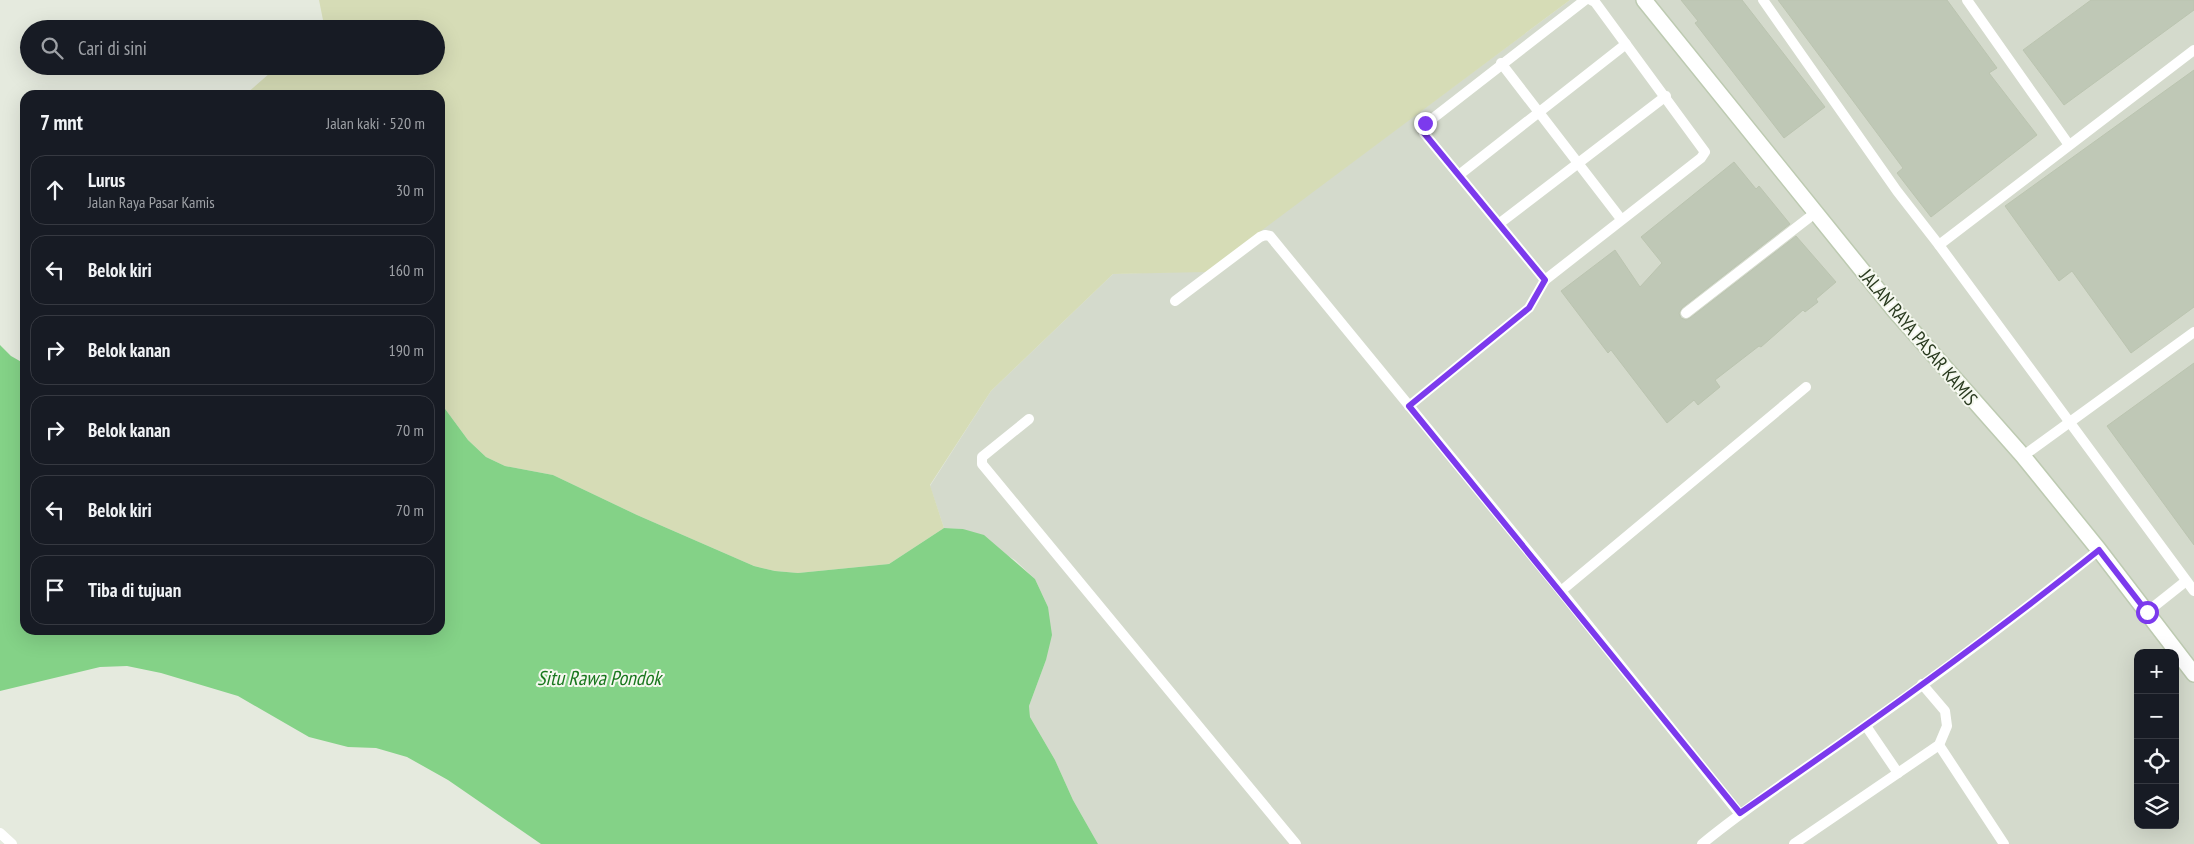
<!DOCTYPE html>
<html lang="id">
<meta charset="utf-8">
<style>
body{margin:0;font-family:"PT Sans Narrow",sans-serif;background:#20242c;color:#f1f3f6}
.controls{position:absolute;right:15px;bottom:15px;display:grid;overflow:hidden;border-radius:10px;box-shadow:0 5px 20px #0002}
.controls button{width:45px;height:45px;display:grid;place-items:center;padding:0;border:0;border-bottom:1px solid #363941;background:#171b24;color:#f1f3f6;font:25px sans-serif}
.stop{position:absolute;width:15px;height:15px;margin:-11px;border:4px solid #7c3aed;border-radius:50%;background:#fff}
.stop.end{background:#7c3aed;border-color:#fff;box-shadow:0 1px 5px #0008}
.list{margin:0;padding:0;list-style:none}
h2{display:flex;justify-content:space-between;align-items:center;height:65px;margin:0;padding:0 20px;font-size:21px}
h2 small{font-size:16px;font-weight:400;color:#9ea1a6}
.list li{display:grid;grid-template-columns:32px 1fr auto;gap:15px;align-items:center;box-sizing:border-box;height:70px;margin:0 10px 10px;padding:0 10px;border:1px solid #363941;border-radius:15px}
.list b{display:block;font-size:19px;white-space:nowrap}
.list p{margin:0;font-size:16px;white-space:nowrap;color:#9ea1a6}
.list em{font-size:16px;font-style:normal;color:#9ea1a6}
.icon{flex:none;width:28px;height:28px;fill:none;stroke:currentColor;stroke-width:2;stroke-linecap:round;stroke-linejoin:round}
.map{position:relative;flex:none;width:2194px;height:844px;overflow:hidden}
.search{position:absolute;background:#171b24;box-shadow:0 5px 20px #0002;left:20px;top:20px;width:425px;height:55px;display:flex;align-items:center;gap:12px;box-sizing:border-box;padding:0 18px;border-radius:28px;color:#9ea1a6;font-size:19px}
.panel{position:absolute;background:#171b24;box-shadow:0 5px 20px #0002;left:20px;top:90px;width:425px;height:545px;border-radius:15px}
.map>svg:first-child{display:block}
.built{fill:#d4dacc;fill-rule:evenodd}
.green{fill:#d6dcb6}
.water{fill:#84d287}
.building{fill:#bfc8b6;stroke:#bbc4b0}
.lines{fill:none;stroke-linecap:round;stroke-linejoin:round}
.secondary-casing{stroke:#bdcab1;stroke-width:18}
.service{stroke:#fff;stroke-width:10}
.secondary{stroke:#fff;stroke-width:15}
.route{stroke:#7c3aed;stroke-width:6}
.labels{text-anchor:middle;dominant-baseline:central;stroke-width:4;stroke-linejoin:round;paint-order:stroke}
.street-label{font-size:19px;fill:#293a1f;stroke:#f4f7ee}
.water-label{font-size:20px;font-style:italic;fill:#18771d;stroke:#f4f7ee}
</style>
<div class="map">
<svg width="2194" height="844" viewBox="0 0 2194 844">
<rect width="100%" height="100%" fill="#e5eade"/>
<path class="built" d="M1570,0H2194V844H1098L1073,800L1055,760L1030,717L1029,706L1046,660L1048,607L1035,579L1015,560L963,529L944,528L930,486L991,391L1113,274L1206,271ZM2138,653H2175V825H2138Z"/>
<polygon class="green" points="319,0 1570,0 1206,272 1113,274 991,391 930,485 944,528 889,564 798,573 775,571 754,566 637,515 553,475 505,466 486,457 468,440 440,402 440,95 245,95 278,66 436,66 436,29 320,29 324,25"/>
<polygon class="water" points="0,345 11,356 25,364 25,630 440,630 440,402 468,440 486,457 505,466 553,475 637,515 754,566 775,571 798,573 889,564 944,528 963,529 984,535 1035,579 1048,607 1052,635 1046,660 1029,706 1030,717 1055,760 1073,800 1098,844 541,844 448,780 407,757 376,748 348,747 309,737 238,696 161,673 127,666 100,667 0,691"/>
<g class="building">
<polygon points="1681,0 1742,0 1825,107 1784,138 1695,23 1698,21"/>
<polygon points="1778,0 1947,0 1997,68 1989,73 2037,135 1931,217 1897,173 1903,168"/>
<polygon points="2091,0 2194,0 2194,10 2064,105 2023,50"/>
<polygon points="2194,70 2194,307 2131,353 2072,271 2059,281 2005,206"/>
<polygon points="1734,162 1756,189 1759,186 1790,224 1682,308 1679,313 1681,318 1686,320 1690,318 1796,236 1836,282 1816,299 1818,302 1805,312 1803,310 1761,347 1759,346 1715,380 1720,387 1698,405 1694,400 1667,423 1611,350 1608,353 1561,291 1615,250 1640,287 1662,263 1641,237"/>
<polygon points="2194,363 2194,545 2107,426"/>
</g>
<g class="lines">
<defs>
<polyline id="secondary" points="1644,0 1895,311 2023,456 2099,550 2194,674"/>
</defs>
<use href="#secondary" class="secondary-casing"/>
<g class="service">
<polyline points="1763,0 1897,191 1939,245 2194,591"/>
<polyline points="1967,0 2069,145"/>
<polyline points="1501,63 1621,219"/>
<polyline points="1459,175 1626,44"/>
<polyline points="1500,223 1666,96"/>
<polyline points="1939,245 2194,50"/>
<polyline points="1545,280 1424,133 1423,126 1585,0"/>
<polyline points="1175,301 1260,237 1265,235 1270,236 1561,591 1739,813"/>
<polyline points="1686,313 1815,213"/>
<polyline points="1409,406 1529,308 1545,280 1701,158 1705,152 1595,2 1591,0"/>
<polyline points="1029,419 982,457 982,464 1296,844"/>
<polyline points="2023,456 2194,332"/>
<polyline points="1561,591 1806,387"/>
<polyline points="2147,612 2186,581"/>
<polyline points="1866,726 1898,773"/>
<polyline points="1939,745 2004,844"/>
<polyline points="0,833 12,844"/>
<path d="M1702,844C1754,801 1811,765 1865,726C1945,670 2023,611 2099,550"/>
<polyline points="1794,844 1939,745 1947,726 1945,711 1922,684"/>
</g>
<use href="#secondary" class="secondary"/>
</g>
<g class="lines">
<path class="route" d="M1425,123L1423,126L1424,133L1545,280L1529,308L1409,406L1740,813C1862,729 1983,643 2099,550L2147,612"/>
</g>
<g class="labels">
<g class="street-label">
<text transform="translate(1919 337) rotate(50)">JALAN RAYA PASAR KAMIS</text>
</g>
<g class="water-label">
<text x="599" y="678">Situ Rawa Pondok</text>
</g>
</g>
</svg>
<div class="controls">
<button>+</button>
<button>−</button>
<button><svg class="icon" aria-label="locate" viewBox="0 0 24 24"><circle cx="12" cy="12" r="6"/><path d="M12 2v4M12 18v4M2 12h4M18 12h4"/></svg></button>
<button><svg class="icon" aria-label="layers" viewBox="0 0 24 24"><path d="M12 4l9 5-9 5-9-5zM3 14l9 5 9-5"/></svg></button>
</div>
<div class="stop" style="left:2147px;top:612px"></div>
<div class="stop end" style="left:1425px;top:123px"></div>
<div class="search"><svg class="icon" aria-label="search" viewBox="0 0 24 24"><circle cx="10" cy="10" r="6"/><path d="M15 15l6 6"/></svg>Cari di sini</div>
<section class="panel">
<h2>7 mnt<small>Jalan kaki · 520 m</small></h2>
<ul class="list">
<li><svg class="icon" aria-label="ahead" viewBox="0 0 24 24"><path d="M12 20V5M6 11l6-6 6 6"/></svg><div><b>Lurus</b><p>Jalan Raya Pasar Kamis</p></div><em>30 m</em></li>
<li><svg class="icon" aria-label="left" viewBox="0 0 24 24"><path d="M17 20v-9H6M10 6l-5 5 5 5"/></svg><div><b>Belok kiri</b></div><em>160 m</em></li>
<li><svg class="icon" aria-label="right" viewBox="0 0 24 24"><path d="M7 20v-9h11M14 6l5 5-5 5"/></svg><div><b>Belok kanan</b></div><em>190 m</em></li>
<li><svg class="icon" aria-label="right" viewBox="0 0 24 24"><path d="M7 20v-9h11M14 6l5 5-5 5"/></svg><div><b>Belok kanan</b></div><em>70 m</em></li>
<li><svg class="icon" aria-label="left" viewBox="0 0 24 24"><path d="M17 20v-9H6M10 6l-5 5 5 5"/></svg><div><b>Belok kiri</b></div><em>70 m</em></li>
<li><svg class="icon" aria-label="arrive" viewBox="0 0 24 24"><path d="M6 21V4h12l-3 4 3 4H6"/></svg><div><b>Tiba di tujuan</b></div></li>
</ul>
</section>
</div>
